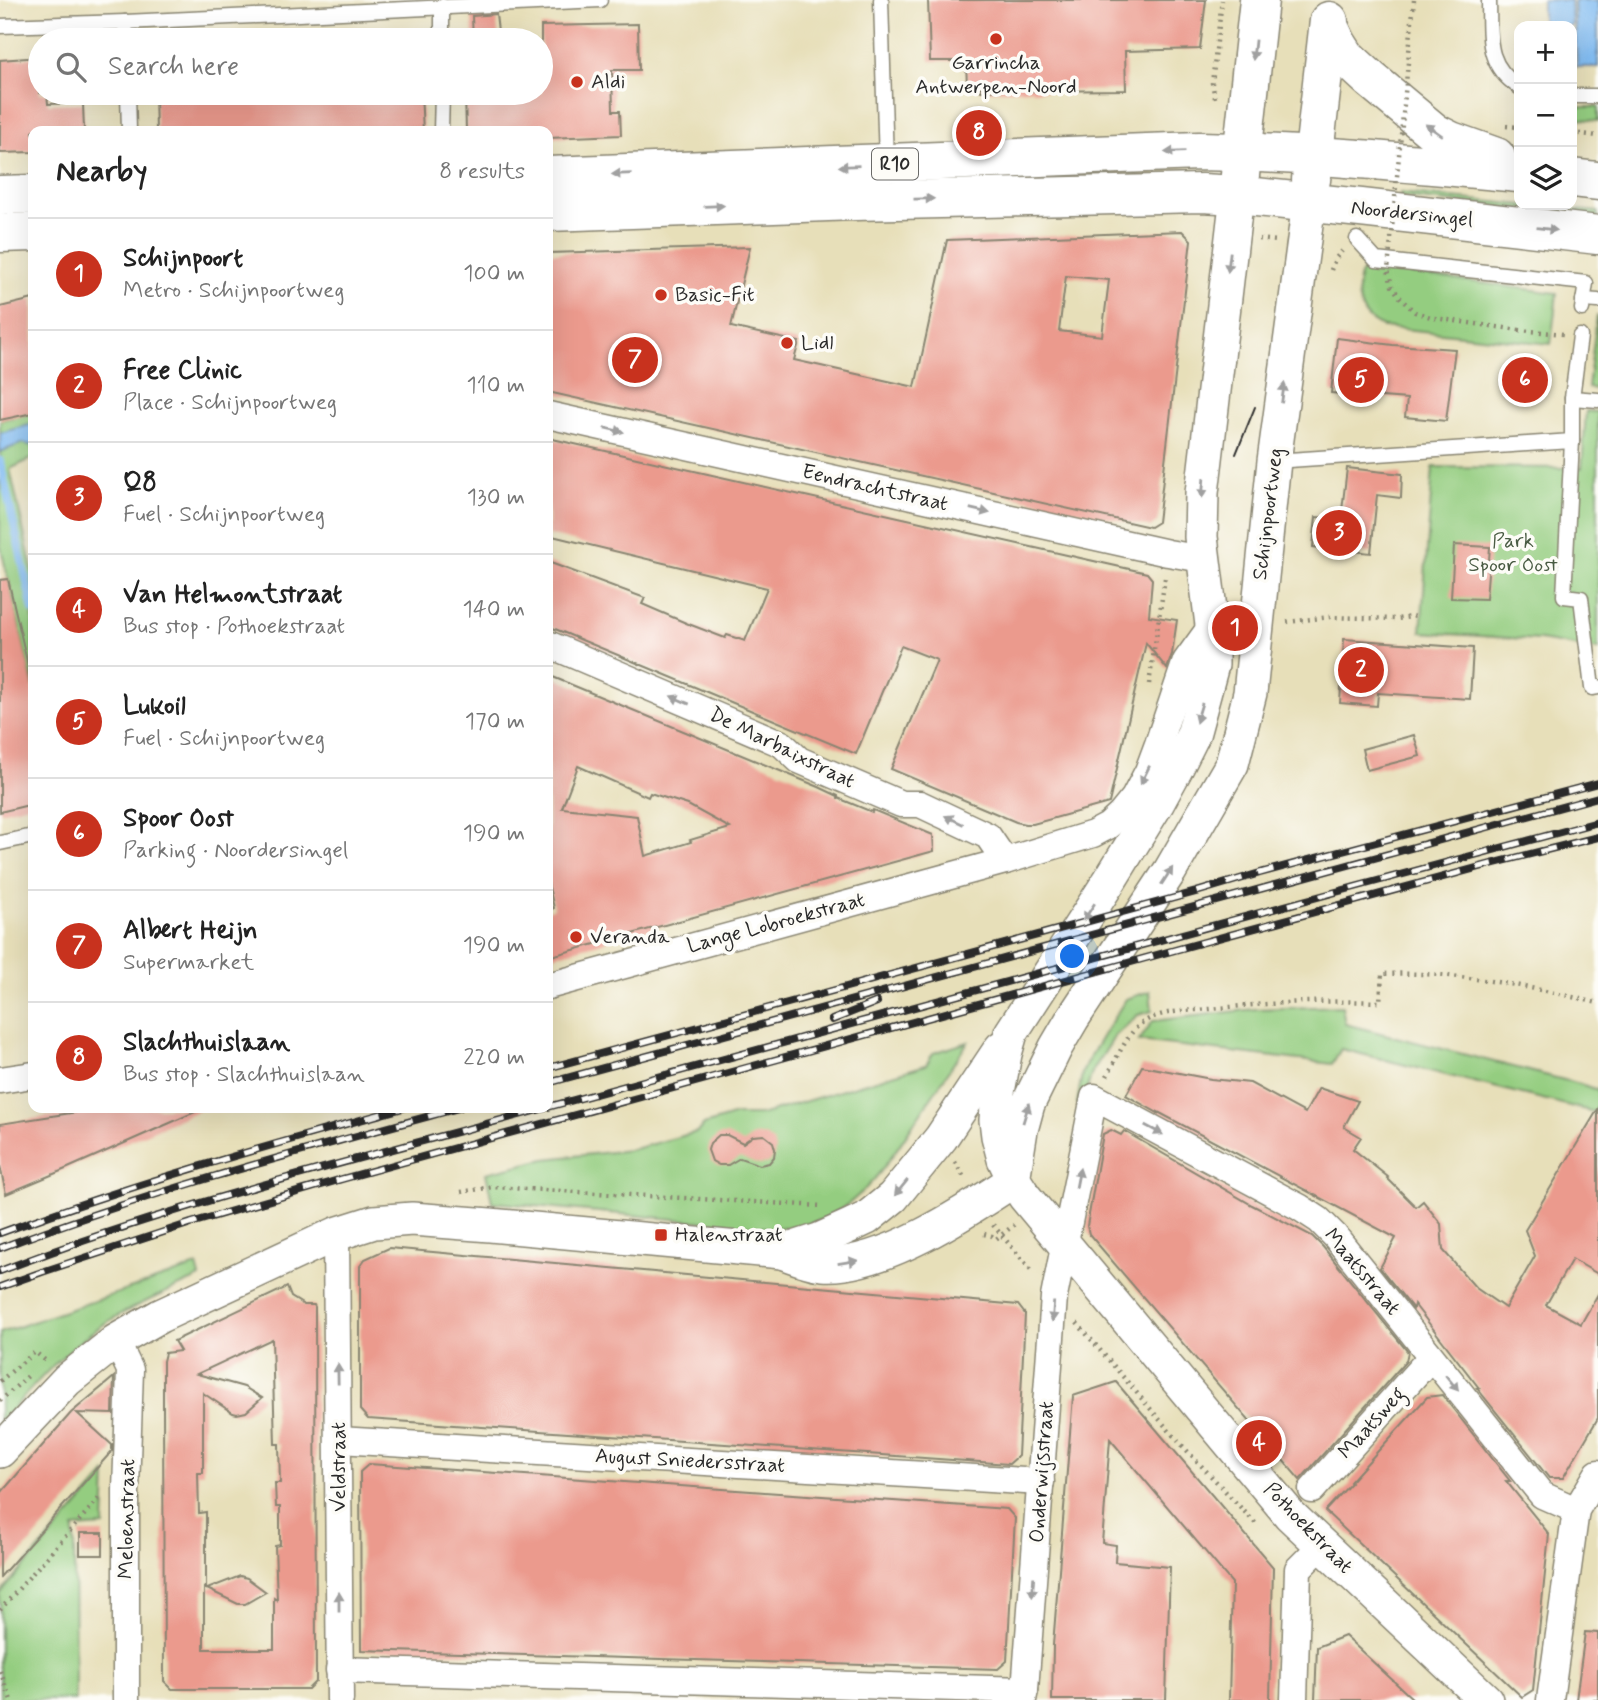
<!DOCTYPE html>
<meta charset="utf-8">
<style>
body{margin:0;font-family:Mynerve,sans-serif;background:#f6f6f6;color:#222}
.controls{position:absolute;right:21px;top:21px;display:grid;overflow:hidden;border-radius:14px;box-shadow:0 7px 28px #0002}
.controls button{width:63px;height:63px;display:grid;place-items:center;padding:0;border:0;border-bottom:2px solid #e0e0e0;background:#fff;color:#222;font:35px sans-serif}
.you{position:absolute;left:1073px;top:957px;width:24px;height:24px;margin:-18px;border:5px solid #fff;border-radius:50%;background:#1a73e8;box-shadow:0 0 0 10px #1a73e833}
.badge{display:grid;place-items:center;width:46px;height:46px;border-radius:50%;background:#c8321e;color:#fff;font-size:23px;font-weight:700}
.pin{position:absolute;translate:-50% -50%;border:4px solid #fff;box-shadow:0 2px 7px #0006}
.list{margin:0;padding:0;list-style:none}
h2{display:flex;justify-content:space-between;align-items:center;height:91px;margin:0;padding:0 28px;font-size:30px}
h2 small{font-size:23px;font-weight:400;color:#767676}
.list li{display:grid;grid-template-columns:46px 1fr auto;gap:21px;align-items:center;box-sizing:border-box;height:112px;padding:0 28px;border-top:2px solid #e0e0e0}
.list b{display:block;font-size:26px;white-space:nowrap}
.list p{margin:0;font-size:23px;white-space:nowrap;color:#767676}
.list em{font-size:23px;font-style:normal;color:#767676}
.icon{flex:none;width:38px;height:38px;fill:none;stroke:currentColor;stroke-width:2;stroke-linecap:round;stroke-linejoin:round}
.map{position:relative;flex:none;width:1598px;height:1700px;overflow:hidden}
.search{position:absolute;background:#fff;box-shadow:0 7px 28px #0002;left:28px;top:28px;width:525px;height:77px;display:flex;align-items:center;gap:18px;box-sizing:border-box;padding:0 24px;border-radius:38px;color:#767676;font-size:26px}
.panel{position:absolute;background:#fff;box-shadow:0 7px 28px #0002;left:28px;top:126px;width:525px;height:987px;border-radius:14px}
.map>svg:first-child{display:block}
.green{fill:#94cd80;stroke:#607c56;stroke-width:2}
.water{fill:#80bbf2;stroke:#56738e;stroke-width:2}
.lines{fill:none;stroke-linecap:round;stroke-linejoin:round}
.stream{stroke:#80bbf2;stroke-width:8}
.building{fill:#eb9a8d;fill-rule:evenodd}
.service-casing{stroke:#898572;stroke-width:17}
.minor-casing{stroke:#898572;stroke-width:29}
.tertiary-casing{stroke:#898572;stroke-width:36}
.primary-casing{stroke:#898572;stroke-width:41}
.path{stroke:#898572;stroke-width:4.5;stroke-dasharray:2 5;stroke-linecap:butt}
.service{stroke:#fff;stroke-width:14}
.minor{stroke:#fff;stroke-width:26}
.tertiary{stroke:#fff;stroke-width:33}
.primary{stroke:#fff;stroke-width:38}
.tram{stroke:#2b2b2b;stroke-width:2}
.rail-casing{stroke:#2b2b2b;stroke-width:8}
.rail{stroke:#fdfcf7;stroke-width:5;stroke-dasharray:16;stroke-linecap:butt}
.path-bridge{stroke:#898572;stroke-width:4.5;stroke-dasharray:2 5;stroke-linecap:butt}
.oneway{fill:#a0a0a0}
.poi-dot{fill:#c8321e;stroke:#fdfcf7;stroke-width:2.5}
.labels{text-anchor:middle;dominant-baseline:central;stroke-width:7;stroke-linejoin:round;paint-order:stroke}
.shield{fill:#fdfcf7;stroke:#6a6a68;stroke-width:2}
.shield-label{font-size:19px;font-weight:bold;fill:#2b2b2b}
.poi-label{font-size:21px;fill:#2b2b2b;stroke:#fdfcf7;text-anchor:start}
.street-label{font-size:21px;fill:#2b2b2b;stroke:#fdfcf7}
.park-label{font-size:21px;fill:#4a5c44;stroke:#fdfcf7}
</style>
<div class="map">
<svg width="1598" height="1700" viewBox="0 0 1598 1700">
<rect width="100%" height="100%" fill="#fdfcf7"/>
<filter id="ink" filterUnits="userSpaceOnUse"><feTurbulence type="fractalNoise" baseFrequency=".0143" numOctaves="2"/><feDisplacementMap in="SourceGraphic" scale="14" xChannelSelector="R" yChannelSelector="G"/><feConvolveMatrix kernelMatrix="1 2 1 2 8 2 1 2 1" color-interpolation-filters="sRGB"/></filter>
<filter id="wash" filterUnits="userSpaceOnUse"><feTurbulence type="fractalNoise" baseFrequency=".00686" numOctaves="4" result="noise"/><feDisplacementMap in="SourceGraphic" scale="28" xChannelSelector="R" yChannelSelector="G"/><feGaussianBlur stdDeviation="1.57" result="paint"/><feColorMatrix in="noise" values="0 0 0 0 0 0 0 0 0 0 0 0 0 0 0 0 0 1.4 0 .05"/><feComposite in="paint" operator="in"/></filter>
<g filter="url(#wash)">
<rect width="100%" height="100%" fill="#e7dfb9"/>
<g class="green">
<polygon points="1572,107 1598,107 1598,121 1572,118"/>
<polygon points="1400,193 1598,212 1598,217 1400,197"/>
<path d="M1369,268L1557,293L1551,344L1383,327C1364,320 1357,305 1358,286C1359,276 1360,272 1369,268Z"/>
<polygon points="1597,316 1598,316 1598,389 1588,388"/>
<polygon points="1586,411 1598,412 1598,650 1540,640 1421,632 1433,467 1582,468"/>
<polygon points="33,413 33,458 10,469 33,573 33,687 0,544 0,420"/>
<polygon points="1150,991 1152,1011 1138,1015 1115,1036 1092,1072 1082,1106 1077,1104 1082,1073 1086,1064 1108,1027 1126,999"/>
<polygon points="1342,1006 1345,1024 1580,1084 1598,1090 1598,1113 1341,1049 1332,1064 1139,1041 1153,1021 1255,1009"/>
<path d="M968,1042C950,1069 932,1096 914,1123C889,1161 869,1195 828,1217C810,1226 789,1227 770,1228L492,1202L486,1173L545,1159L630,1150L697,1132L704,1125L736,1115H760L926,1065L933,1053Z"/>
<path d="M197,1266L200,1277C174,1289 147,1300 121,1314C73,1339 36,1383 0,1423V1333Z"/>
<polygon points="106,1474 104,1526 74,1528 75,1700 0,1700 0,1594"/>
</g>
<g class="water">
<polygon points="1542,0 1571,0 1572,26 1542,26"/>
<polygon points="1574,0 1598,0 1598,67 1577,67"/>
<polygon points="33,424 33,446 23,443 0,452 0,433"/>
</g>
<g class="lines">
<polyline class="stream" points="0,461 33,610"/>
</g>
<g id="blocks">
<g class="building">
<polygon points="928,0 1206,0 1200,49 1125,51 1126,90 1032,91 1032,89 981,91 981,87 967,87 966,61 930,61"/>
<polygon points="496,14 499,40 473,40 472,16"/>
<polygon points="638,24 639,70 612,70 613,111 620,111 621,135 548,138 548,131 466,131 465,93 541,93 541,26"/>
<polygon points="40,57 40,93 47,93 48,104 83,103 84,131 33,131 33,152 0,153 0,60"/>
<polygon points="155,93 421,93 423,131 156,131"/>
<path d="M1182,231L1191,240L1158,522L1150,527L548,392V253L750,247L731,327L799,342L794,360L915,387L947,240ZM1066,276L1109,280L1102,336L1059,331Z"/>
<polygon points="33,299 33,413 0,420 0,307"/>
<polygon points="1337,338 1393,345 1455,349 1446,421 1405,417 1407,399 1331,393"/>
<polygon points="548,438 1147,573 1152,579 1149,616 1177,620 1172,654 1167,669 1146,643 1109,803 1033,824 1025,824 1016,822 891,769 937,660 901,646 856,754 548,626 548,562 645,598 642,604 686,623 725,638 727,635 745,641 767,588 548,535"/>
<polygon points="1347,468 1402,474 1401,498 1377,495 1371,553 1313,547 1316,517 1341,519"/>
<polygon points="1454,545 1490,547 1486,599 1451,598"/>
<polygon points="8,579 33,687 33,804 0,812 0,580"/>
<polygon points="1344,639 1473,648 1470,699 1378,693 1377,706 1340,703"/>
<path d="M548,675L819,787L838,796V798L872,812L873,810L933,835L934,851L548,957V911L554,908L548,883ZM578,766L648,797L650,793L688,805L730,828L690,840L691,842L645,856L637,816L562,808Z"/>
<polygon points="1414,735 1420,756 1367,770 1362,749"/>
<polygon points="1142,1066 1211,1079 1250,1083 1305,1113 1319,1088 1358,1101 1344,1127 1361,1137 1353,1149 1388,1177 1387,1178 1416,1207 1423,1201 1441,1224 1443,1250 1476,1288 1505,1308 1535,1256 1525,1230 1598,1109 1598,1274 1572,1259 1546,1305 1581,1324 1598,1294 1598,1418 1563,1478 1549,1478 1477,1388 1479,1388 1414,1304 1413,1309 1380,1268 1396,1238 1158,1112 1158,1113 1126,1095"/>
<polygon points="103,1108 204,1108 68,1168 6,1194 0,1166 0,1124"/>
<polygon points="1111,1130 1121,1135 1124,1131 1252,1205 1312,1236 1323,1247 1408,1352 1406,1361 1300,1480 1089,1234 1087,1226 1103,1134"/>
<polygon points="719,1135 727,1135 743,1143 753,1136 764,1135 773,1142 775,1149 774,1157 769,1163 760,1165 740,1158 728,1165 719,1165 712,1161 708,1150 710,1143"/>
<polygon points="389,1248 1018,1305 1025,1314 1018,1456 1009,1464 368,1419 360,1410 360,1266 365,1259"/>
<path d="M287,1287L291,1297L304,1305H314L315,1307L316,1681L308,1689H172L164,1681L163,1404V1361L165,1353L180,1351L174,1341ZM272,1339L275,1444H279L280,1483H275L276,1507H280V1545L275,1546L277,1600L274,1598V1649H204V1588L206,1589V1512L199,1513L198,1473H203V1393L233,1413L237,1414L246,1412L262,1398L244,1387L197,1374Z"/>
<polygon points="114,1377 113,1414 77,1413 112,1445 112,1451 0,1577 0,1494 71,1413"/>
<polygon points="1116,1382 1273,1567 1270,1700 1229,1700 1232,1583 1110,1439 1102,1543 1116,1545 1115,1562 1170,1567 1166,1700 1052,1700 1053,1645 1073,1396"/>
<polygon points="1442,1395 1510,1481 1506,1481 1549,1534 1533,1690 1522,1697 1325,1511 1351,1483 1350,1482 1427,1397"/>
<polygon points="369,1464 1007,1509 1015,1518 1007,1661 998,1669 361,1650 360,1472"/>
<rect x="80" y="1533" width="23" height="22"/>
<polygon points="240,1576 247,1578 266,1592 245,1604 238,1604 207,1589"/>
<polygon points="1585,1632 1598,1633 1598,1700 1576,1700"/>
<polygon points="1345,1636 1414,1700 1315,1700 1317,1647"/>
</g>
</g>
</g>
<g filter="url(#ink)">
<use href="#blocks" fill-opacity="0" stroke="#898572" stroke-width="2"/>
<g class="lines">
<defs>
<g id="service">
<polyline points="881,0 886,163"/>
<path d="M1489,0C1490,37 1485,65 1519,87"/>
<polyline points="125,22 126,40"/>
<polyline points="0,26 125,22 600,0"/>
<polyline points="442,40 442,6"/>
<polyline points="128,93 129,131"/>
<polyline points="1572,96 1598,96"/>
<polyline points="441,131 442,93"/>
<polyline points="1357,239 1376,260 1586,283 1582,309"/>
<polyline points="1583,300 1598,301"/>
<polyline points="1572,398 1598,400"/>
<polyline points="1572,441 1564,596 1581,598 1592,688 1598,687"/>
<polyline points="1274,461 1572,441 1572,398 1580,336"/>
<polyline points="0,843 33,836"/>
</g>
<g id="minor">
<polyline points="548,415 1168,553 1203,559"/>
<polyline points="548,644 782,744 799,760 901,804 920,804 988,836 1005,861"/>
<polyline points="548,986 1005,861 1093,834 1108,826 1121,814 1134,798 1148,771 1158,744 1186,661 1212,625"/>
<polyline points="0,1080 33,1075"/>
<polyline points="336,1234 340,1700"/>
<polyline points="116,1341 130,1370 126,1490 126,1700"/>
<polyline points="339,1440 1041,1482"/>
<polyline points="1312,1490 1431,1357"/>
<polyline points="339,1670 1025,1690"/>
<polyline points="1023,1700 1025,1690 1054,1297 1094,1097 1299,1207 1319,1220 1335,1236 1542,1495 1576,1510"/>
<polyline points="1294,1700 1298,1569 1321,1546"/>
<polyline points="1550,1700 1576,1510 1598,1473"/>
</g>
<g id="tertiary">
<polyline points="1237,195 1202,493 1201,537 1212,625 1212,665 1193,735 1176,769 1158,802 1110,880 1011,1033 1005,1054 998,1092 996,1120 998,1136 1004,1159 1014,1180 1025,1197 1290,1515 1486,1700"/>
<polyline points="1014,1174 1021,1130 1028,1104 1056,1047 1073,1018 1170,871 1232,764 1250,693 1274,461 1309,203"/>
<polyline points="782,1252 819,1240 850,1226 867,1218 893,1197 941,1138 1001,1048"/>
<path d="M0,1451L67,1380L116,1341L160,1316L336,1234L374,1222L412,1219L490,1225L782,1252C795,1257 809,1263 823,1264C881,1268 966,1212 1014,1180"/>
</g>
<g id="primary">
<polyline points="1329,26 1337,43 1346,57 1370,79 1435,133 1451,141 1496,157"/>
<polyline points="1240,175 1259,0"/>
<path d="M548,176L1199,151C1306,153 1413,163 1519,173"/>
<polyline points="1572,178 1598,181"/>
<polyline points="1311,180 1329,21"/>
<polyline points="0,195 33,194"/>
<polyline points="548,212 855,201 1202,193 1237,195 1361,208 1598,235"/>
<polyline points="0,233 33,232"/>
</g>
</defs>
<use href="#service" class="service-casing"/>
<use href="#minor" class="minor-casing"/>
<use href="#tertiary" class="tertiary-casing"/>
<use href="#primary" class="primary-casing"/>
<g class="path">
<polyline points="1215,98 1212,83 1222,0"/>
<polyline points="1506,126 1519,127"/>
<polyline points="1572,133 1598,136"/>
<polyline points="1259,239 1278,241"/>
<polyline points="1331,270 1335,259 1342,251"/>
<polyline points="1519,330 1564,334"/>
<polyline points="1287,622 1330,617 1397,619 1417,616"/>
<polyline points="1149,684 1165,578"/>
<path d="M1107,1076C1116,1060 1127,1033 1142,1023C1161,1010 1188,1011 1210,1009C1267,1003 1323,1000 1380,1002L1382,974C1455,971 1527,986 1598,1003"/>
<polyline points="955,1162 965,1179"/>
<polyline points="461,1192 492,1187 822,1206"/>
<polyline points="993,1225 1033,1272"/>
<polyline points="984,1234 992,1236 996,1239 1014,1225"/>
<polyline points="1077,1323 1178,1441 1258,1526"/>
<polyline points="0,1381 35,1352 46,1361"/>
<polyline points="0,1401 29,1375"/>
<polyline points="0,1610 101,1496"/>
<polyline points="0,1671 11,1700"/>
</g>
<use href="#service" class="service"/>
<use href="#minor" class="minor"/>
<use href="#tertiary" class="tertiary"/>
<use href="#primary" class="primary"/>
<polyline class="tram" points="1236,454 1255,407"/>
<defs>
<g id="rail">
<polyline points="832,1020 877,1002"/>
<polyline points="548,1068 1196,892 1260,873 1598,783"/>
<polyline points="548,1083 1598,797"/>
<polyline points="548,1107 1336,892 1598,822"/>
<path d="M0,1233C132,1184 267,1146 403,1108"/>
<path d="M0,1248C150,1191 305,1150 459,1108"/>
<path d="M0,1271C176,1203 363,1158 545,1108"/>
<polyline points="0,1287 42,1272 191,1223 342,1179 1204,942 1491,864 1598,837"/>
</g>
</defs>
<use href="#rail" class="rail-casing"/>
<use href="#rail" class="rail"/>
<polyline class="path-bridge" points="1414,0 1388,270 1392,286 1402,300 1415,312 1434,318 1519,330"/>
</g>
<defs><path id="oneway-solid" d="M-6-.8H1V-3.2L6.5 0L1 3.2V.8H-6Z" transform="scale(1.75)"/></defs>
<g class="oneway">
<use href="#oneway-solid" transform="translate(1254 50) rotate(96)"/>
<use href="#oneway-solid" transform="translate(1434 130) rotate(-145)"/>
<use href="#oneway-solid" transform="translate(1175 152) rotate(178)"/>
<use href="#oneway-solid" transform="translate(849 166) rotate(178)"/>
<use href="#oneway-solid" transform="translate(622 174) rotate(178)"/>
<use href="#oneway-solid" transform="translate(924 199) rotate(-1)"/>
<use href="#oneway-solid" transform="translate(714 206) rotate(-2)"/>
<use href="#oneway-solid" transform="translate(1547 229) rotate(7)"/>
<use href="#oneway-solid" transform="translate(1229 262) rotate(97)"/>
<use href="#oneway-solid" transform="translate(1283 393) rotate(-82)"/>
<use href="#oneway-solid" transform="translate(614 430) rotate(13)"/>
<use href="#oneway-solid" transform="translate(1203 488) rotate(95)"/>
<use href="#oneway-solid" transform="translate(980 511) rotate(13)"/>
<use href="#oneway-solid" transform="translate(680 700) rotate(-157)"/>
<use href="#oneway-solid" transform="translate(1199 713) rotate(107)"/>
<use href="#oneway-solid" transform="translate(1145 775) rotate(116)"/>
<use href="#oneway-solid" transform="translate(954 820) rotate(-155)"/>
<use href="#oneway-solid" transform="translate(1167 876) rotate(-57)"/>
<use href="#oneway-solid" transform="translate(1089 912) rotate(123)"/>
<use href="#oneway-solid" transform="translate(1026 1113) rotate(-73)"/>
<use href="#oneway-solid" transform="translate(1154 1130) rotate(28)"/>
<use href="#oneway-solid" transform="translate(1078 1178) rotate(-79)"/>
<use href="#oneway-solid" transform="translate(901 1188) rotate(129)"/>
<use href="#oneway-solid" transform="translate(848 1262) rotate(-9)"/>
<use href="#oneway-solid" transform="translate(1053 1312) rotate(94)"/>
<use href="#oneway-solid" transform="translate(338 1374) rotate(-91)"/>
<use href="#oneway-solid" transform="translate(1452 1383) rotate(51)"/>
<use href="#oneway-solid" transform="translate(1033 1587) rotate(94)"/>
<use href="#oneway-solid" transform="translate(339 1602) rotate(-90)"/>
</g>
</g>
<g class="poi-dot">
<circle cx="996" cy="39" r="7"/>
<circle cx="577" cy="82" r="7"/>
<circle cx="661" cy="295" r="7"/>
<circle cx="787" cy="343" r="7"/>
<circle cx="576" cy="937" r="7"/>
<rect x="654" y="1228" width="14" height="14" rx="3.5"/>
</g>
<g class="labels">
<rect class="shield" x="872" y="148.5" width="46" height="31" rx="5"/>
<g class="shield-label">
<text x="895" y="164">R10</text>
</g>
<g class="poi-label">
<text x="996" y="63" text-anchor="middle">Garrincha<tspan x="996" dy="24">Antwerpen-Noord</tspan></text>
<text x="591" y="82">Aldi</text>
<text x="675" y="295">Basic-Fit</text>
<text x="801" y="343">Lidl</text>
<text x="590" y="937">Veranda</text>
<text x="675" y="1235">Halenstraat</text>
</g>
<g class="street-label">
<text transform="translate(1412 214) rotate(6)">Noordersingel</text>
<text transform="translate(875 488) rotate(13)">Eendrachtstraat</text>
<text transform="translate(1268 514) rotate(-83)">Schijnpoortweg</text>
<text transform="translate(782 748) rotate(26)">De Marbaixstraat</text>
<text transform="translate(776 923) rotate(-15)">Lange Lobroekstraat</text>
<text transform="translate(1362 1272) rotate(50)">Maatsstraat</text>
<text transform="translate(1372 1423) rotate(-48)">Maatsweg</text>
<text transform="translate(690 1461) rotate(3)">August Sniedersstraat</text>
<text transform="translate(339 1467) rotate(-90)">Veldstraat</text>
<text transform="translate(1042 1472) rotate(-86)">Onderwijsstraat</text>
<text transform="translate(127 1519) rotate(-89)">Meloenstraat</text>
<text transform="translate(1308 1528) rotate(46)">Pothoekstraat</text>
</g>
<g class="park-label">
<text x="1513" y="541">Park<tspan x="1513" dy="24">Spoor Oost</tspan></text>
</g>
</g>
</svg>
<div class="controls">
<button>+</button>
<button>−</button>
<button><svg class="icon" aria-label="layers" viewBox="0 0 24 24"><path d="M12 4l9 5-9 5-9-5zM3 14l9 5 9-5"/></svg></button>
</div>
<div class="you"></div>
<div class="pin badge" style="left:1235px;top:628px">1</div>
<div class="pin badge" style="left:1361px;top:670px">2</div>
<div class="pin badge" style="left:1339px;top:533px">3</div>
<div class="pin badge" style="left:1259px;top:1443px">4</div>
<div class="pin badge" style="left:1361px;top:380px">5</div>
<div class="pin badge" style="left:1525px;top:380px">6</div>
<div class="pin badge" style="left:635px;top:360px">7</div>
<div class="pin badge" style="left:979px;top:133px">8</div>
<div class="search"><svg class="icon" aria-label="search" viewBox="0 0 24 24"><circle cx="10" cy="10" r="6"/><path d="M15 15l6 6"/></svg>Search here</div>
<section class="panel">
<h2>Nearby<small>8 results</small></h2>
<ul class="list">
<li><span class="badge">1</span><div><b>Schijnpoort</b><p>Metro · Schijnpoortweg</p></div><em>100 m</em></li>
<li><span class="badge">2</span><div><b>Free Clinic</b><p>Place · Schijnpoortweg</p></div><em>110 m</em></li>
<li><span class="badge">3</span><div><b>Q8</b><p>Fuel · Schijnpoortweg</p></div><em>130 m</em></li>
<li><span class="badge">4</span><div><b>Van Helmontstraat</b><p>Bus stop · Pothoekstraat</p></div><em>140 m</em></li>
<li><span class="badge">5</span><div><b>Lukoil</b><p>Fuel · Schijnpoortweg</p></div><em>170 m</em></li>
<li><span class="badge">6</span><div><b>Spoor Oost</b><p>Parking · Noordersingel</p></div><em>190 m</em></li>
<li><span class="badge">7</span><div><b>Albert Heijn</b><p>Supermarket</p></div><em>190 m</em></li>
<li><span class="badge">8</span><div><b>Slachthuislaan</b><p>Bus stop · Slachthuislaan</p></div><em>220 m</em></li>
</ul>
</section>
</div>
